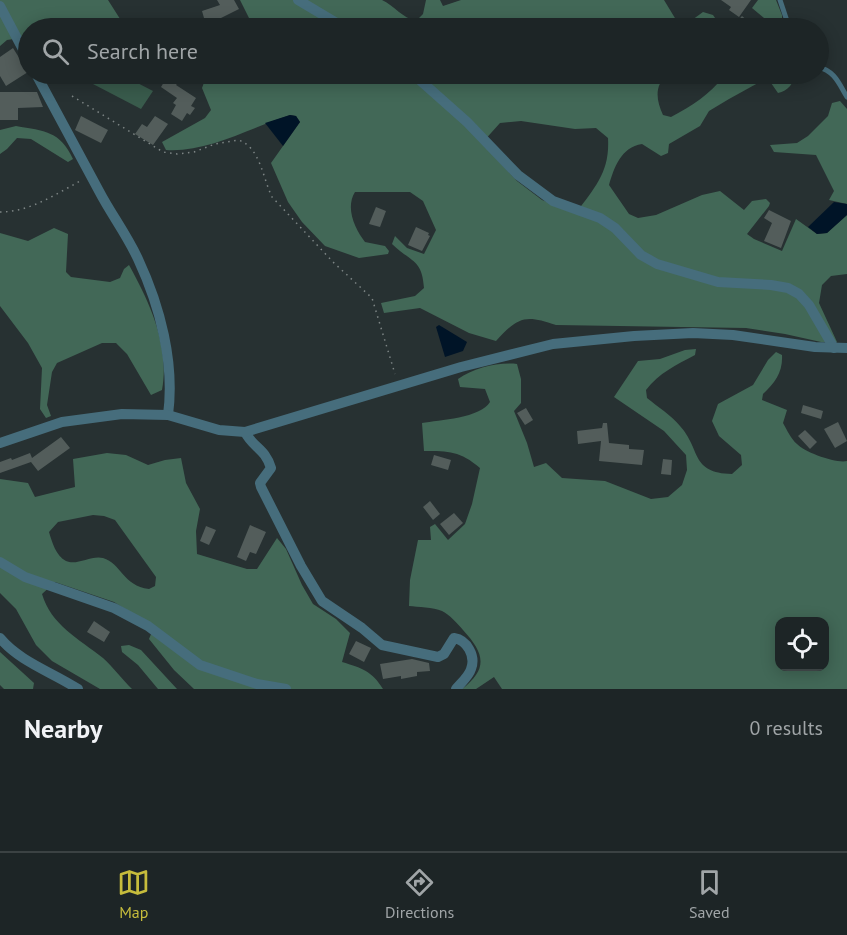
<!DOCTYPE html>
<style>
body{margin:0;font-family:"PT Sans",sans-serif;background:#2a3132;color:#f1f3f6}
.controls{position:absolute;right:18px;bottom:18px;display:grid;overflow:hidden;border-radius:12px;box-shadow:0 3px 15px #0003}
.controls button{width:54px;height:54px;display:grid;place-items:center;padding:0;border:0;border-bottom:2px solid #3b4243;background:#1d2526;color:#f1f3f6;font:30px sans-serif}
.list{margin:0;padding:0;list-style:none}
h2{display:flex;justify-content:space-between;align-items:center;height:78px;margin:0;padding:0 24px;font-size:26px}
h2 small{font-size:20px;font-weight:400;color:#a0a5a7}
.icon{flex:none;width:33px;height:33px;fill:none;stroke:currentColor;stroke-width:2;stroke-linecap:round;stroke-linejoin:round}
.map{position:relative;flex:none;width:847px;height:689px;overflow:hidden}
.search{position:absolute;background:#1d2526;box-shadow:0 3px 15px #0003;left:18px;right:18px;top:18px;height:66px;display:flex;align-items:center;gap:15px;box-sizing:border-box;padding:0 21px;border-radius:33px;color:#a0a5a7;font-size:22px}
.sheet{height:162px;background:#1d2526}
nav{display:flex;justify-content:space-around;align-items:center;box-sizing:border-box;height:84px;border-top:2px solid #3b4243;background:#1d2526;font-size:16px;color:#a0a5a7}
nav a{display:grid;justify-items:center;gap:3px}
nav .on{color:#c6bc3c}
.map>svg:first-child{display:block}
.green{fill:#395b4c}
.forest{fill:#426857;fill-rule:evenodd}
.water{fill:#001427}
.building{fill:#535d5b}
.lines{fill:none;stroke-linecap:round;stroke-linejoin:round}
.path{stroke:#7d8585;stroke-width:1.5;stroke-dasharray:1.5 4.5;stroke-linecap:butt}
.lane{stroke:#466d7c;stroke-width:5}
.street{stroke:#466d7c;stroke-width:10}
</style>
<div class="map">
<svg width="847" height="689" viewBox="0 0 847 689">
<rect width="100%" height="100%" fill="#273132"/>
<polygon class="green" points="97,74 120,74 153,91 141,109 93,84"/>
<g class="forest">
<polygon points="0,0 108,0 122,22 142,28 28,28 28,52 20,38 7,40 0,46"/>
<path d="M240,0H382C395,6 402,18 416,21L423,14L426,0H440L443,6L461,0H664L681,28H254Z"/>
<polygon points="758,0 776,0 782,15 782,28 761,28 764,18 752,8"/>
<polygon points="703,12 713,15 722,28 681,28"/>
<path d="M205,74H668C654,85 656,100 663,115L671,117C692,106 710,94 724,76L723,74H795C794,83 788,91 778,93L771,83H758L729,99L709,111L700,126L669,144L668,153L661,156L642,144C621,147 614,168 609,185L629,214L638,218L656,215L702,195L720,191L744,210L752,201L766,199L770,203L769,206L747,234L754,239L782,251L796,219L817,234L827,233L847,215V274L831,276L822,285L819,303L837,342H821L785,334L746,328L556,325C525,314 518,317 496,341L469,333L420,308L384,313L381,303L415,296L424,288C422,259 412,263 392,244L395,236L407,248L424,254L436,230L423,201L410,192H355C345,208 355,229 365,242L385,246L389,251L388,254L359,258L325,246L302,222L288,202L271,163L300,122L296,116L290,115C252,127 206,153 166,150L162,142L205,118L211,110L202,88L206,77ZM521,121L575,129L596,128L608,138C610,172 595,187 576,213L542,200L517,181L482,143L500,123Z"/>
<polygon points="840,101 847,109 847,204 829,200 834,191 816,155 774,152 770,145 797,143 808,136 828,116 832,103"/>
<path d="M16,126C45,131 60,131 73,159L68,162L31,139L17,138L7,149L0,154V130Z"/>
<path d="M54,228L68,234L66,272L71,277L110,282L120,278L124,269L129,265C150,303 170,346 162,390L151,395L127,354L116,343H102L57,363L52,372L47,405L51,416L46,418L40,409L42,368L28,343L0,306V233L28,241Z"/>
<path d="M696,349L695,355C676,365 659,373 646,390L647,398C658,407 671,415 680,426C701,449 690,473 732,474L742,465L741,455L719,436L712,421L718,404L753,385L768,360L776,352L782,355C783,372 775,383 763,394L762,400L787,410L783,423C787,430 791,439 797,444C804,452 837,464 847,461V689H502L494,677L476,689H462C489,668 484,653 463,630C458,624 449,614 442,611C433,607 418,607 409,606L410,580L418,540H431L430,527L435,524L448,540L465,524L472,504L480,468C460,451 449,451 424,451L422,423C439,420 481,418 490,402L485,389L460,387L458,379C474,368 498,362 517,364L521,379V403L514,411L527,443L534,467L546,463L562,478L605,481L651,499L668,497L682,485L687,470L686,455L664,431L614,397L638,361L660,359L685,350ZM780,622H824V666H780Z"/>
<path d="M107,453L126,455L148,465L165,460L181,458L186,483L200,509L196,531L197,554L247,569H257L277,538L286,549L302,585L313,604L336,619L350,633L342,662C362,668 372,671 383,689H194L174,670L149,639L154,627L114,602L55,582L42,594C51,625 79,639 103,658C113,667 122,679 132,689H100L52,661L36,645L16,609L0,593V479L28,483L35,497L75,487L73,459ZM93,515L104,516L115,520L156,577L155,586L149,589C123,586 121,563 103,558C91,555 77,566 66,561C56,556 52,542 49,532L58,522Z"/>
<polygon points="129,645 141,650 177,689 158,689 138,665 122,652 121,646"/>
<polygon points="0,652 34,683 33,689 4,689 0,685"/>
</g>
<g class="water">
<polygon points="290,115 296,116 300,122 283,146 265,123"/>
<polygon points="834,202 847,204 847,215 827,233 817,234 808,227"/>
<polygon points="439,325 467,342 463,351 445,357 436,327"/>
</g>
<g class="building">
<polygon points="217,0 234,0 239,9 217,20 218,21 206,25 202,11 220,5"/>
<polygon points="721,0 751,0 739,17 729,10 731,7"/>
<polygon points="742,16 756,28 731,28"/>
<polygon points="13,48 28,72 6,86 0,76 0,57"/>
<polygon points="149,74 167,74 179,81 176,85 196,98 191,106 195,108 190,115 187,113 182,121 171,114 176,105 173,103 177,98 161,87 164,82"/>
<polygon points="0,92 37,92 43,107 18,108 18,120 0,120"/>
<polygon points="81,116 108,130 101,143 75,130"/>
<polygon points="155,116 168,124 153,145 135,134 142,124 147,127"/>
<polygon points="376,207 386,211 380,227 369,224"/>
<polygon points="769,210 791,221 781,248 764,241 772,223 764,218"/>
<polygon points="416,227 429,233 428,235 430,236 422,251 408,245"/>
<polygon points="803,405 823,411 821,419 801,413"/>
<polygon points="526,408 533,420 525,425 517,413"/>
<polygon points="838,422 847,441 835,448 824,429"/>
<polygon points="603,423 607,423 609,443 629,445 629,449 644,450 642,465 599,461 601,441 578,444 577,431 602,428"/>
<polygon points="805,430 817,442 810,449 798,436"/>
<polygon points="61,437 70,448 38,471 31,462 0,473 0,462 11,458 12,460 30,453 32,458"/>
<polygon points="434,455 451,460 448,470 431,465"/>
<polygon points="663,459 672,460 671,475 661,474"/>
<polygon points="430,501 440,514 433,520 423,507"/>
<polygon points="454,513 463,523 449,535 440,524"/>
<polygon points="250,525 266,532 256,554 250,552 246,561 237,557"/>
<polygon points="206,526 216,530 209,545 200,541"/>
<polygon points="94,621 110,632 104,642 87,632"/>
<polygon points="356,641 371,648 364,662 349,654"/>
<polygon points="412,659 429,663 430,671 417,672 417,676 401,679 401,676 383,679 380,664"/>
</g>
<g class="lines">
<g class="path">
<path d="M72,96L163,152L177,154L194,152L215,144L238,140C260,146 263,179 272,197L333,262L372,298L395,374"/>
<path d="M0,212C30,212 56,194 82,180"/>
</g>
<g class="lane">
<polyline points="780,0 787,21 787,28"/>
<path d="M818,67C835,71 839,84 847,97"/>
</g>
<g class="street">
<polyline points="298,0 345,28"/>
<polyline points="0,6 28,59"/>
<path d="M36,74C57,113 78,152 99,191C111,214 127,235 138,259C160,306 175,363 168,415"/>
<polyline points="413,74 467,122 518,175 553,201 600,218 615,228 641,255 657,264 718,282 771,285 788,288 799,294 809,305 834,348"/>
<path d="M245,432C253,448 265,448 271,468L260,483L261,487L301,566L322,601L362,628L382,645L438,657L444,654L454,638C467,640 476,656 471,669C469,676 461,683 456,689"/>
<polyline points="0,443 62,422 122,414 168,415 219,430 245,432 461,367 553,344 634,336 693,333 733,335 815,347 847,348"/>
<polyline points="0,562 25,577 114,608 148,626 200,665 257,684 286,689"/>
<path d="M0,638C20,662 52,672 78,689"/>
</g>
</g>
</svg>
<div class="controls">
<button><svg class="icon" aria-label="locate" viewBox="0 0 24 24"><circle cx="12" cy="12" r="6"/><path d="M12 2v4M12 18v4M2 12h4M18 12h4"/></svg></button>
</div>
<div class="search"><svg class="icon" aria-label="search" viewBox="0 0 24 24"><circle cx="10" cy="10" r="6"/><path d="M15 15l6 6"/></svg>Search here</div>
</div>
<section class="sheet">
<h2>Nearby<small>0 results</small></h2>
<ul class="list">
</ul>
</section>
<nav>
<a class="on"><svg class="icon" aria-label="map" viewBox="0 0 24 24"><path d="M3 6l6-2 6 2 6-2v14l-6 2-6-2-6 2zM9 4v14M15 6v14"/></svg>Map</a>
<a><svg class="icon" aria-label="directions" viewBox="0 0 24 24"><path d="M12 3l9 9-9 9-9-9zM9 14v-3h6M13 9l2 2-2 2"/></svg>Directions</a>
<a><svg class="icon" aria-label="saved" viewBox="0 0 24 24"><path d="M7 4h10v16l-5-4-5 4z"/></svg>Saved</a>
</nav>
